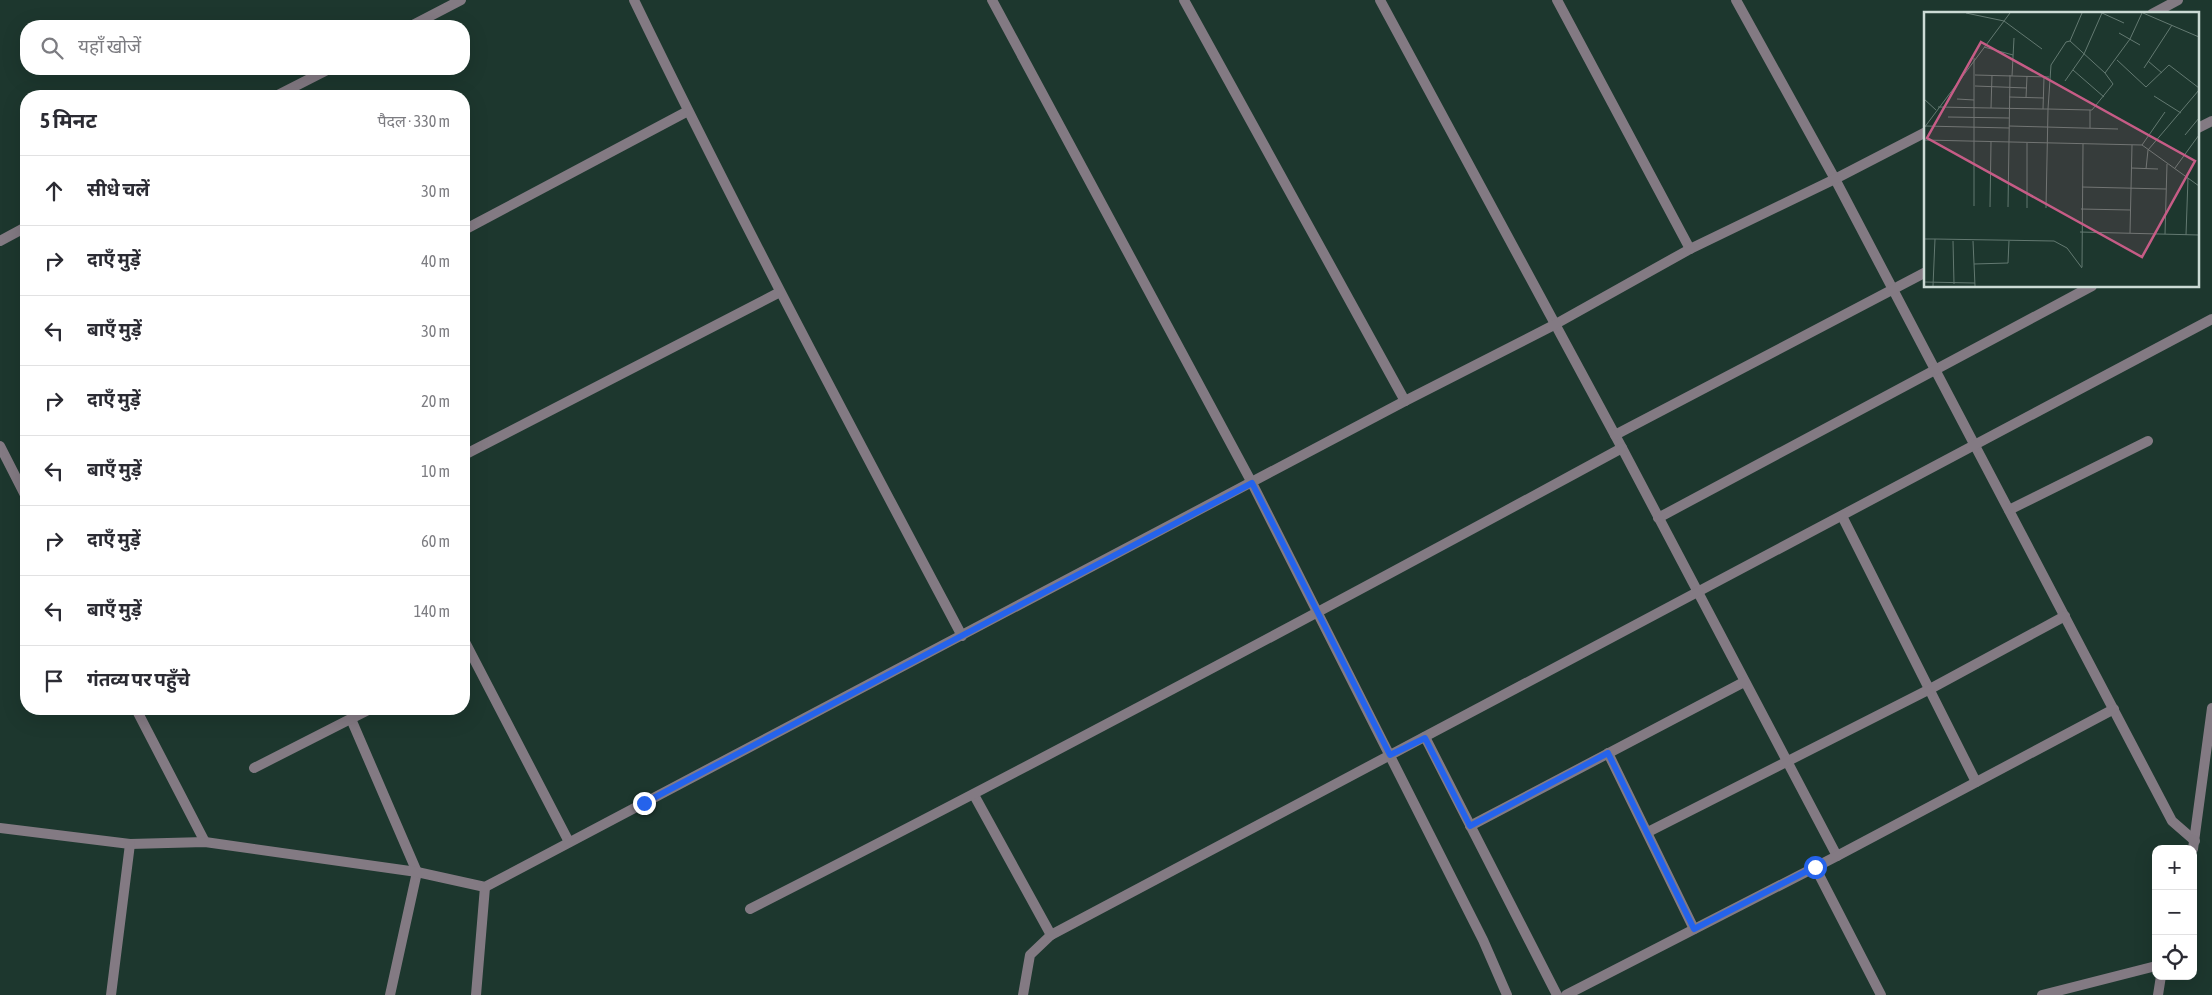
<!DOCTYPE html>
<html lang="hi">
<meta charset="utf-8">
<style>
body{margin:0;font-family:"Asap Condensed","Noto Sans Devanagari",sans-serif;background:#f2f2f3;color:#2b2b33}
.controls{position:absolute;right:15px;bottom:15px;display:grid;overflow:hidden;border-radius:10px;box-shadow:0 5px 20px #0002}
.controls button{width:45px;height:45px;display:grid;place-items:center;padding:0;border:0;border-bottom:1px solid #e1e1e2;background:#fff;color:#2b2b33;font:25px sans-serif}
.stop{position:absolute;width:15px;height:15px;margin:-11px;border:4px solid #2563eb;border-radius:50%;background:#fff}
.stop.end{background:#2563eb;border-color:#fff;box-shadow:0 1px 5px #0008}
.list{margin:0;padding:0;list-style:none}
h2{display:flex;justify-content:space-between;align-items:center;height:65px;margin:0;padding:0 20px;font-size:21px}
h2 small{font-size:16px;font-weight:400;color:#7c7c81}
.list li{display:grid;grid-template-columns:32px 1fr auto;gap:15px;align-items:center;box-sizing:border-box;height:70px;padding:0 20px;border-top:1px solid #e1e1e2}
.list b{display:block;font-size:19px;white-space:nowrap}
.list em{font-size:16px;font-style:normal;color:#7c7c81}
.icon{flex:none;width:28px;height:28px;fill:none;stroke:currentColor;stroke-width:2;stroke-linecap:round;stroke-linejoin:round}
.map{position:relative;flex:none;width:2212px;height:995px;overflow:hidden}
.search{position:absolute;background:#fff;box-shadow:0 5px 20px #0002;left:20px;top:20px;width:450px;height:55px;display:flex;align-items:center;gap:12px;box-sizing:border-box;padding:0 18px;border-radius:20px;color:#7c7c81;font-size:19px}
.panel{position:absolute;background:#fff;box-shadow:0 5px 20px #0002;left:20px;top:90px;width:450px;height:625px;border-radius:20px}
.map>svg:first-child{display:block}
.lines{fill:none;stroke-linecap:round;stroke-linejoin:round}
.minor{stroke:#837a83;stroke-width:10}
.tertiary{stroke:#837a83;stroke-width:10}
.route{stroke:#2563eb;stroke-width:6}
.inset-road{fill:none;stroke:#637971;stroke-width:1}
.view{fill:#c65c86;fill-opacity:0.15;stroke:#c65c86;stroke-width:2.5}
.inset-edge{fill:none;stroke:#ccdbd5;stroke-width:2.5}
</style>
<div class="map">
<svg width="2212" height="995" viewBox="0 0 2212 995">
<rect width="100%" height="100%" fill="#1d372e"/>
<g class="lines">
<g class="minor">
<path d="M634,0C738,215 850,425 962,636"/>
<polyline points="992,0 1252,483 1483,940 1507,995"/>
<polyline points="1184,0 1405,401"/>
<polyline points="1380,0 1622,448 1837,856"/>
<polyline points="1557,0 1690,249"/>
<polyline points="1736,0 1835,179 2172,821 2195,841"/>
<polyline points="2152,14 2178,0"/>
<polyline points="411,26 461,0"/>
<polyline points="276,96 329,69"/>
<polyline points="2198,128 2212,121"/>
<polyline points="464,230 688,111"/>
<polyline points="0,241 26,227"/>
<polyline points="1615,435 1926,272"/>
<polyline points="0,446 26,497"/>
<polyline points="464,455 780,292"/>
<polyline points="2009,510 2148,441"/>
<polyline points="1842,516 1976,782"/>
<polyline points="1658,518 2092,286"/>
<polyline points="464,640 569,842"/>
<polyline points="136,709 205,842"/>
<polyline points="351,719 417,872 390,995"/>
<polyline points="1425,737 1557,995"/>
<polyline points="1608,753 1694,929"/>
<polyline points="254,768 370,709"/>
<polyline points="974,795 1051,935"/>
<polyline points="1470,826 1744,682"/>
<polyline points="0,828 130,844 205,842 417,872 485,887 1405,401 1554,325 1690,249 1835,179 1926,132"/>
<polyline points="1648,832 1930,689 2065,616"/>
<polyline points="1815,867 1881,995"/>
<path d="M750,909C1043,760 1333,605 1622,448"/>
<polyline points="111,995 130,844"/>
<polyline points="476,995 485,887"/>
<polyline points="1023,995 1030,955 1051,935 2212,319"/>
<polyline points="1566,995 1837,856 2114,709"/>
<polyline points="2042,995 2156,966"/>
</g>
<g class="tertiary">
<polyline points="2193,849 2212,708"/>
<polyline points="2158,995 2161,976"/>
</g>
</g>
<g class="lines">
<polyline class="route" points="644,803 1252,483 1390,755 1425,738 1470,826 1608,753 1694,929 1815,867"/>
</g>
<g transform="translate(1924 12)">
<rect width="275" height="275" fill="#1d372e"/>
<path class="inset-road" d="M42,1L80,9L118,37M178,1L200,11M219,1L275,25M195,21L216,33M146,29L158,1M60,35L89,43M193,48L222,75L245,53L275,76M224,49L238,61M220,56L248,13M149,58L180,85M181,61L206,27L218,1M51,63L125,65M88,64L90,26M141,69L160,42L178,1M51,74L103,76M230,84L257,101M85,85L120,86M102,86L103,64M0,87L12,98M33,87L50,88M14,95L119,97H124L166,98H168L189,72L181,61L146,29L142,30L127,53L124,97L122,196M67,96L68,63M119,97L120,65M24,105L85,106M1,114L85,116M85,114L194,117M0,116L86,1M166,116V98M261,123L275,106M0,128L218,133L275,174M218,133L241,100M207,156L234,157M251,156L275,123M222,157L224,138L275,78M158,175L242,177M50,194V46M66,195L67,130M84,195L86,63M103,196V131M157,197L206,198M156,220L275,223M206,221L208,133M241,222L243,152M262,223L264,166M0,227H11L9,274M11,227L130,229L143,236L158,256M29,229L30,272M49,229L51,274M50,252L84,251L85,229M158,255L159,132M0,270L51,271"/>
<path class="view" d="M57,30L271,149L218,245L3,126Z"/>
<rect width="275" height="275" class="inset-edge"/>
</g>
</svg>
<div class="controls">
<button>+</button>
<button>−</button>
<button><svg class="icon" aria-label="locate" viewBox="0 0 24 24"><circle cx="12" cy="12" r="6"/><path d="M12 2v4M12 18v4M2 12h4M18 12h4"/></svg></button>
</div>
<div class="stop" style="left:1815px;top:867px"></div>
<div class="stop end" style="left:644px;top:803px"></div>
<div class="search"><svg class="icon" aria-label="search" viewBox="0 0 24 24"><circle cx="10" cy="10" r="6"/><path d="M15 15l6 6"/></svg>यहाँ खोजें</div>
<section class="panel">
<h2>5 मिनट<small>पैदल · 330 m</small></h2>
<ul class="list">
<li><svg class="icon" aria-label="ahead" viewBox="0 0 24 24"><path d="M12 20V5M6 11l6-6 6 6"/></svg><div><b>सीधे चलें</b></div><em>30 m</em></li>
<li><svg class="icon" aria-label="right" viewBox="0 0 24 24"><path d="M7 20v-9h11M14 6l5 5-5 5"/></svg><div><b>दाएँ मुड़ें</b></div><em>40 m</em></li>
<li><svg class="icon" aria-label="left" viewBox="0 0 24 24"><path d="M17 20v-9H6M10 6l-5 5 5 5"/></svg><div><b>बाएँ मुड़ें</b></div><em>30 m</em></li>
<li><svg class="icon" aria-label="right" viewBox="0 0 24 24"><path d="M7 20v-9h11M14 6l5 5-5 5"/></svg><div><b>दाएँ मुड़ें</b></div><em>20 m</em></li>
<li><svg class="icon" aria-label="left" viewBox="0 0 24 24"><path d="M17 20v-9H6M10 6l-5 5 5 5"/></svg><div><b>बाएँ मुड़ें</b></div><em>10 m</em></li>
<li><svg class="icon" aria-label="right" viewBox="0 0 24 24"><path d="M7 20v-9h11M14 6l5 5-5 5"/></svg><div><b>दाएँ मुड़ें</b></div><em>60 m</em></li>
<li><svg class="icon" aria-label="left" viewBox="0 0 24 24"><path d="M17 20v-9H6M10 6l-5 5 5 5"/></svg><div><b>बाएँ मुड़ें</b></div><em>140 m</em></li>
<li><svg class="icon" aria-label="arrive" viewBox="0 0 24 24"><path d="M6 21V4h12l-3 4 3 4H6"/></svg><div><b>गंतव्य पर पहुँचे</b></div></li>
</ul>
</section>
</div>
